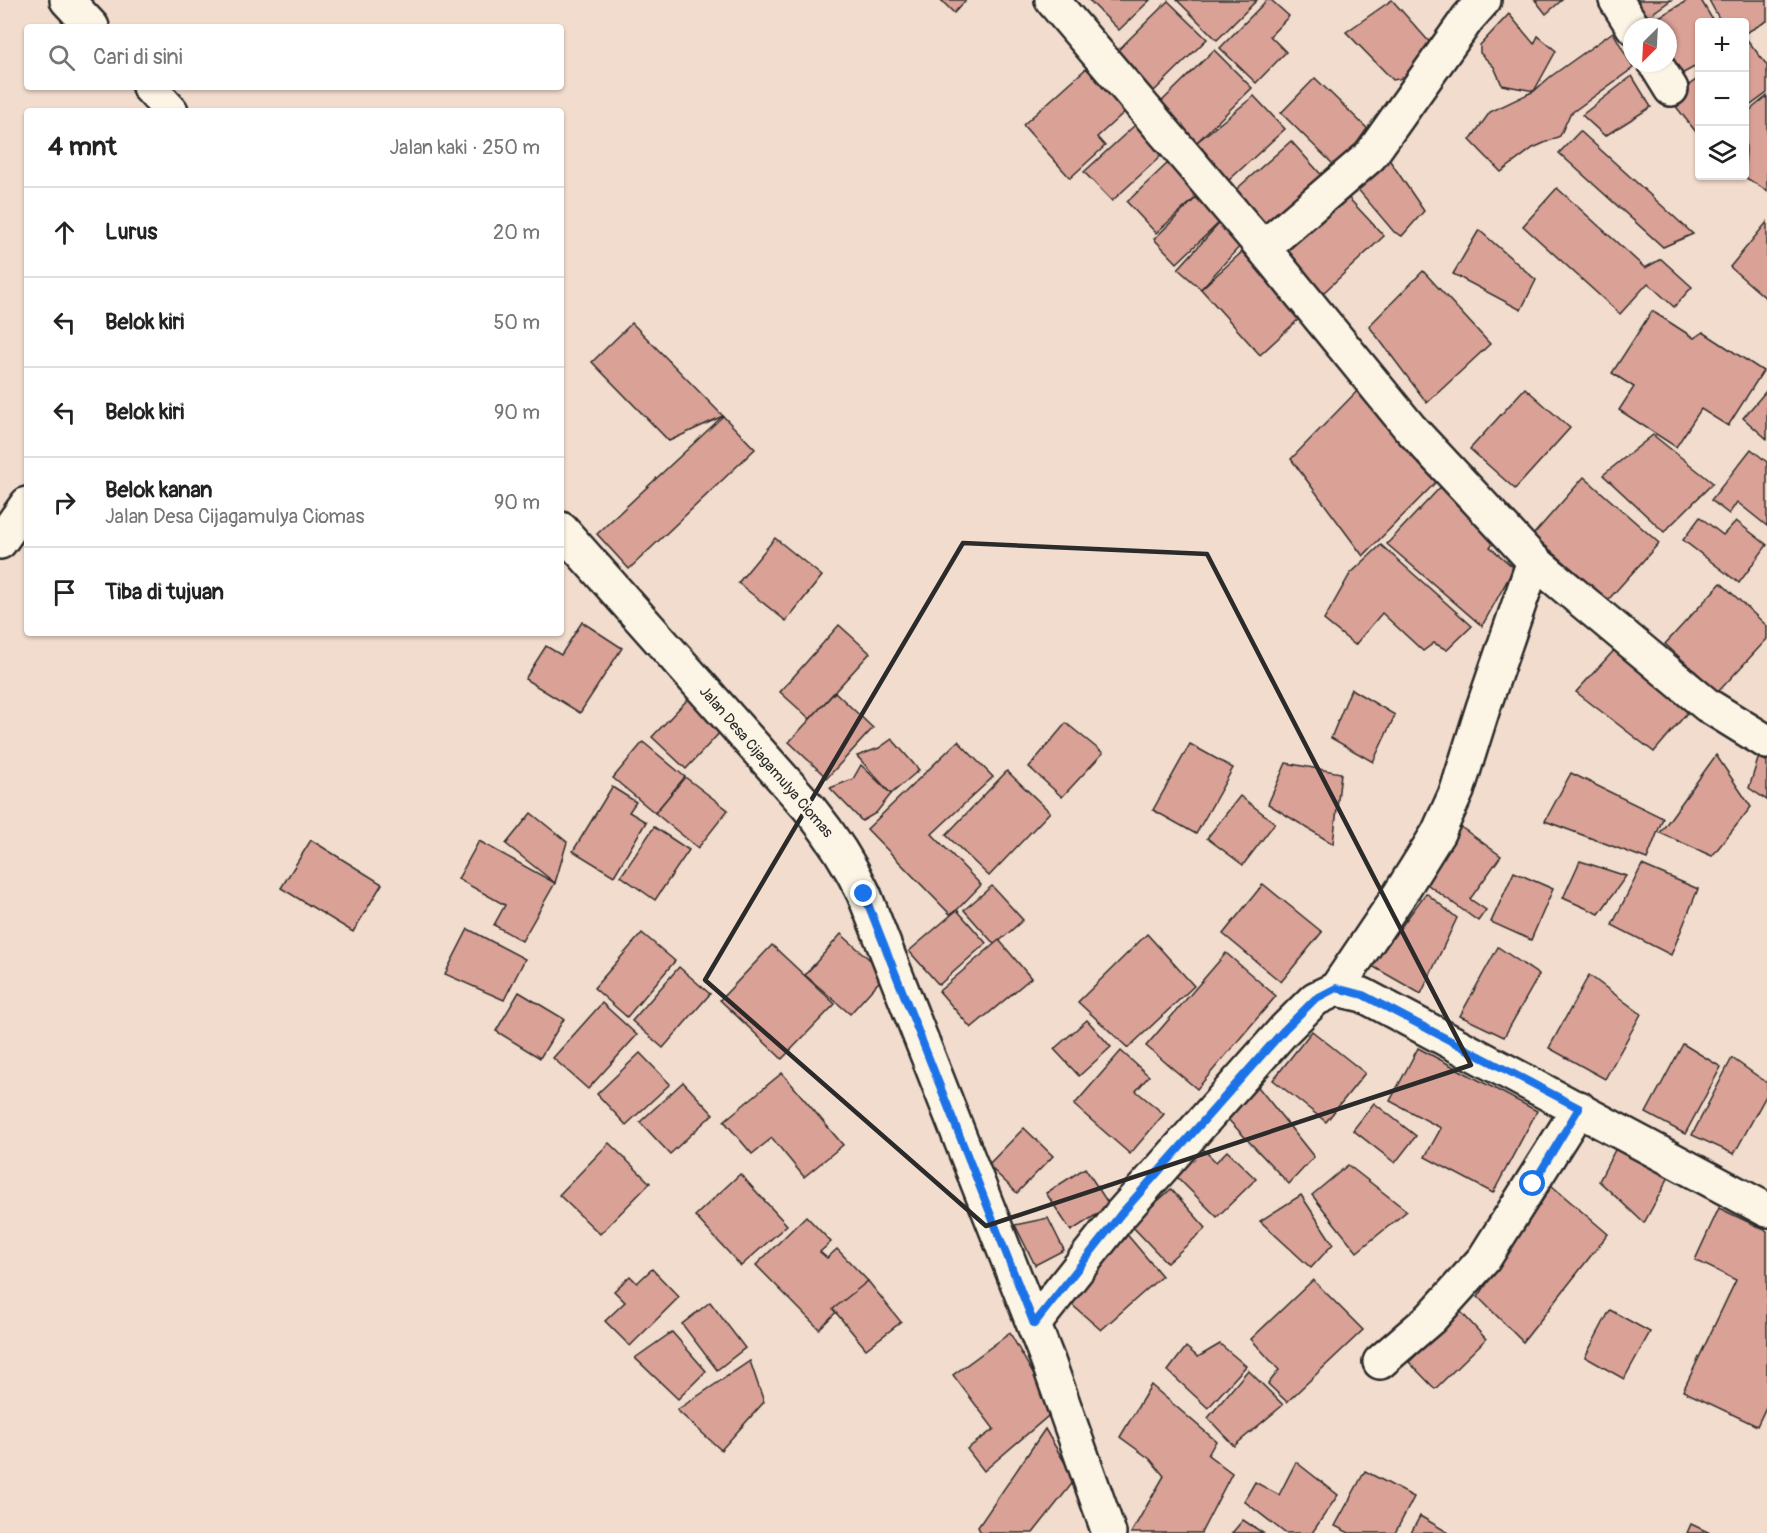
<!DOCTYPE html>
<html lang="id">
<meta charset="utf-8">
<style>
body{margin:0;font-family:Pangolin,sans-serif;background:#f6f6f6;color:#222}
.controls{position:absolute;right:18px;top:18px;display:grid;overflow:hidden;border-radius:6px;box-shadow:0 2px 4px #0004}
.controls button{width:54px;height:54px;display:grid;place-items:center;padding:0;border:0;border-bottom:2px solid #e0e0e0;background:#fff;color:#222;font:30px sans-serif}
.compass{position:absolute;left:1623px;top:18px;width:54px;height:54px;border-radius:50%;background:#fff;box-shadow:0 2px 4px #0004;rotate:204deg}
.stop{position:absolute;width:18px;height:18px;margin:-14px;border:4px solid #1a73e8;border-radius:50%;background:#fff}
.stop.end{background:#1a73e8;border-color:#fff;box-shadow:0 2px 6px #0008}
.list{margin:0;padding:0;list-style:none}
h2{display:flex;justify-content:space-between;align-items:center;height:78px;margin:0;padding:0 24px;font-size:26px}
h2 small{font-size:20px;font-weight:400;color:#767676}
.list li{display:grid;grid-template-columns:39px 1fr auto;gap:18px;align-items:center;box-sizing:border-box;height:90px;padding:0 24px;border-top:2px solid #e0e0e0}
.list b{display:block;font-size:22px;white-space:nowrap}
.list p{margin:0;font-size:20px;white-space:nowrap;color:#767676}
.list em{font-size:20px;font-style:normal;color:#767676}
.icon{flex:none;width:33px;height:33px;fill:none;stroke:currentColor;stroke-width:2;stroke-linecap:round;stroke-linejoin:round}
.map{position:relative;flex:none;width:1767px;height:1533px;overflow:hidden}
.search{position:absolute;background:#fff;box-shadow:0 2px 4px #0004;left:24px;top:24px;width:540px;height:66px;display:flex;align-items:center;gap:15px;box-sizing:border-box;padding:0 21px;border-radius:6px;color:#767676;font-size:22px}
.panel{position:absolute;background:#fff;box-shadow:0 2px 4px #0004;left:24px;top:108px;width:540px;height:528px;border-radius:6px}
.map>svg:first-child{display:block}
.building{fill:#daa196;stroke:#2b2b2b;stroke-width:1.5}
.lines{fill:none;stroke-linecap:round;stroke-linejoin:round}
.minor-casing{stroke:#2b2b2b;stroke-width:38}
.minor{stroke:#fcf5e5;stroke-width:33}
.route{stroke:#1a73e8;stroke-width:8}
.marked{fill:none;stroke:#2b2b2b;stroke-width:4.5;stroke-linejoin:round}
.labels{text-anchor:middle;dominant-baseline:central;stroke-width:6;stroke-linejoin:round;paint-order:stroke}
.street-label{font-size:15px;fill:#2b2b2b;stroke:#fcf5e5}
</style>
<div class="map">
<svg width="1767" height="1533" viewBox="0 0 1767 1533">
<rect width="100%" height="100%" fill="#f2dccd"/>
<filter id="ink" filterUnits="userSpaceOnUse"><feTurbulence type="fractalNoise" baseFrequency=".0167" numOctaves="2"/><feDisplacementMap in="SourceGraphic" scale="12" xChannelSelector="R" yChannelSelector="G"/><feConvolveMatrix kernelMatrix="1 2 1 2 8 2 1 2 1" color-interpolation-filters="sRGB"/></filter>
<g filter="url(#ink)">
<g class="building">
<polygon points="941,0 966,0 954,13"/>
<polygon points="1089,0 1150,0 1119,30"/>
<polygon points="1177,0 1257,0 1217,40"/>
<polygon points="1267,0 1271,0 1289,16 1270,36 1286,52 1256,83 1220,48"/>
<polygon points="1392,0 1433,46 1418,75 1393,80 1346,32"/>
<polygon points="1535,0 1562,0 1546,14"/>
<polygon points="1629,0 1671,0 1643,20"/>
<polygon points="1688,0 1701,0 1714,22 1700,22 1700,64 1678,76 1668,59 1668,27 1649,27 1647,24"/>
<polygon points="1709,0 1767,0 1767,21 1744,34 1744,22 1721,22"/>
<polygon points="1168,1 1207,39 1150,95 1111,57"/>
<polygon points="1509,14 1534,44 1538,36 1556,51 1534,91 1502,85 1494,67 1480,53 1480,45"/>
<polygon points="1613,32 1633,68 1570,114 1560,136 1533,148 1501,172 1470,140 1490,112 1534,91 1550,77"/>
<polygon points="1745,37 1767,65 1767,93 1744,110"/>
<polygon points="1214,50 1252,88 1197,142 1159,104"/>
<polygon points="1090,65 1129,108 1097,137 1105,146 1070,178 1023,125"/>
<polygon points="1632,76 1651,107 1605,136 1582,115"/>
<polygon points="1700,77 1700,137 1670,99"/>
<polygon points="1315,78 1372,133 1338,169 1281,113"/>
<polygon points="1254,96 1285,129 1228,181 1197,142"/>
<polygon points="1767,96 1767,191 1743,176 1744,176 1746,151 1744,115"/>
<polygon points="1135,125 1162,155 1112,201 1084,172"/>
<polygon points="1580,131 1693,234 1663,247 1559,153"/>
<polygon points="1291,141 1325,179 1267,231 1232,193"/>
<polygon points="1386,155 1424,211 1402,236 1394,232 1350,180"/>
<polygon points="1172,159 1201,193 1156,233 1127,202"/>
<polygon points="1557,188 1645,268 1661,259 1692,287 1674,307 1648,283 1620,314 1523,226"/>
<polygon points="1343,192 1384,236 1322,294 1280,249"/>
<polygon points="1201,193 1225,217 1177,263 1154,239"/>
<polygon points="1225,217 1241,245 1201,289 1178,269"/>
<polygon points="1767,222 1767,299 1730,267"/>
<polygon points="1479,230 1536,280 1521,310 1453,274"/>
<polygon points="1242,252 1301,317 1260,355 1201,289"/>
<polygon points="1423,271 1490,344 1427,403 1369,326"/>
<polygon points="1652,311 1694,338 1703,332 1763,371 1728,426 1701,409 1676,447 1619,410 1634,387 1612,373"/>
<polygon points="632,323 723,416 669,441 592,362"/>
<polygon points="1360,388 1442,476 1363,556 1291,459"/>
<polygon points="1525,388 1570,428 1515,489 1470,449"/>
<polygon points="1767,390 1767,439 1743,418"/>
<polygon points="723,416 755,449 629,569 597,534"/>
<polygon points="1653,435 1713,483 1664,532 1603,475"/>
<polygon points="1751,449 1767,462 1767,526 1737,502 1729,514 1711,500"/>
<polygon points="1584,477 1659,543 1608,600 1533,535"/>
<polygon points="1448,479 1502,534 1490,547 1514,568 1482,626 1387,544"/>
<polygon points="1700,517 1723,535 1736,521 1767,545 1739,583 1683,540"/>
<polygon points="775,538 822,576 786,621 738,583"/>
<polygon points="1381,545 1472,626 1447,650 1434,643 1423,651 1382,613 1355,645 1324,620 1350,574"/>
<polygon points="1721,583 1767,626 1767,639 1718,692 1665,644"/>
<polygon points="582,622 622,648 580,713 525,679 546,646 561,655"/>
<polygon points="839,625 870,653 810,719 780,692"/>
<polygon points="1618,646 1692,707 1654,752 1576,692"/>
<polygon points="1351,689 1395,715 1373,762 1331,738"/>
<polygon points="835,692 873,728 827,778 789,742"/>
<polygon points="689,698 723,729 686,769 652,737"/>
<polygon points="1066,723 1103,753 1062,797 1029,767"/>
<polygon points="892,739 919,770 891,794 857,756 879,748"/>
<polygon points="958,741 993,777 932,834 981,885 957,910 950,914 867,829"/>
<polygon points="643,742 685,777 655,813 613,778"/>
<polygon points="1190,744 1233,768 1196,834 1153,810"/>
<polygon points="1716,755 1751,807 1712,856 1660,833"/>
<polygon points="1759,756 1767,762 1767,800 1749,788"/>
<polygon points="1286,763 1341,773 1333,844 1268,804"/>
<polygon points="861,765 891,794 876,813 862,821 830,788 853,779"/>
<polygon points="1007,771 1050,812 989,876 946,835"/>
<polygon points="1571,773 1663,818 1647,859 1545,821"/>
<polygon points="685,777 728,810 698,848 655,813"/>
<polygon points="612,787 636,802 629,812 646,822 614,876 573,851"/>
<polygon points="1240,796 1275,823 1243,865 1207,838"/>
<polygon points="531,813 567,842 555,883 506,844"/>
<polygon points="1458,825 1501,856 1470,899 1486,910 1478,921 1420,879"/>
<polygon points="654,827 689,850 655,900 621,876"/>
<polygon points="311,840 382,884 353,932 281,888"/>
<polygon points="479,841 555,883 522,941 494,925 505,905 458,879"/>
<polygon points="1580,861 1626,876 1599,914 1563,898"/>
<polygon points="1642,865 1698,889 1671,955 1612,925"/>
<polygon points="1514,872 1553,889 1531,940 1491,922"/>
<polygon points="1263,884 1322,932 1281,982 1223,934"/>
<polygon points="992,886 1023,920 995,945 964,910"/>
<polygon points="1426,893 1457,918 1421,994 1372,966"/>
<polygon points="957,910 986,943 939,985 909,951"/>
<polygon points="468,929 525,959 504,1000 445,974"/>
<polygon points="642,933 675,961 627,1017 594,988"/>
<polygon points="841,934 886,974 850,1014 805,975"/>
<polygon points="1147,934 1194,986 1128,1048 1078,1002"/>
<polygon points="999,940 1031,978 971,1028 939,991"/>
<polygon points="772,945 835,1004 782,1059 720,1000"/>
<polygon points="1498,947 1539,975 1504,1037 1460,1016"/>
<polygon points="1226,953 1276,996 1197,1089 1146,1046"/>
<polygon points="679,967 710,994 663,1048 632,1021"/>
<polygon points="1589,975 1641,1014 1605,1079 1549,1048"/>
<polygon points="519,992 564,1019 540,1058 496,1031"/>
<polygon points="602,1003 637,1035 588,1089 553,1058"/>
<polygon points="1087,1020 1111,1047 1079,1076 1054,1049"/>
<polygon points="1312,1031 1365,1073 1326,1122 1273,1080"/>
<polygon points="1683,1044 1721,1067 1685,1134 1646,1113"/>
<polygon points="1418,1048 1537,1111 1493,1193 1425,1157 1441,1128 1390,1101"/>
<polygon points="1121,1051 1149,1076 1136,1091 1164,1114 1130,1154 1074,1105"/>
<polygon points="640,1053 670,1084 626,1125 597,1094"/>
<polygon points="1732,1058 1767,1083 1767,1094 1734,1154 1692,1135"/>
<polygon points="782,1073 843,1145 804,1177 772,1138 752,1154 724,1121"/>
<polygon points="1251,1078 1314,1157 1289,1184 1223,1114"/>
<polygon points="683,1082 713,1114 670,1154 640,1122"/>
<polygon points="1374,1103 1416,1136 1395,1163 1353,1130"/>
<polygon points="1024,1128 1053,1156 1017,1193 988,1165"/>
<polygon points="609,1143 650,1183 600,1234 559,1195"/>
<polygon points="1617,1146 1671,1173 1644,1223 1599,1181"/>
<polygon points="1202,1148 1216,1162 1227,1151 1256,1179 1217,1217 1175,1175"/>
<polygon points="1348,1165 1407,1211 1357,1252 1312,1195"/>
<polygon points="1085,1168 1110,1206 1071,1231 1046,1193"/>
<polygon points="740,1174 787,1225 741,1266 695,1216"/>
<polygon points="1552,1186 1608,1234 1523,1342 1478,1297"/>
<polygon points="1171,1189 1206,1228 1167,1263 1131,1225"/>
<polygon points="1301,1195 1333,1244 1311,1268 1260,1221"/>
<polygon points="1719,1208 1767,1231 1767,1405 1757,1426 1683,1391 1736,1280 1695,1260"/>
<polygon points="806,1216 831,1242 820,1252 827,1258 837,1249 868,1281 819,1329 756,1265"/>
<polygon points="1048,1218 1064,1250 1035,1265 1015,1225"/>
<polygon points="1124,1231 1162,1276 1101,1330 1063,1297"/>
<polygon points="652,1269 679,1297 630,1346 605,1321 625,1302 614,1291 630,1276 637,1283"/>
<polygon points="1313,1280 1363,1330 1287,1402 1268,1384 1279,1370 1251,1339"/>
<polygon points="868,1281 901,1322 866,1349 833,1309"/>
<polygon points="710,1302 745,1348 717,1370 682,1324"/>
<polygon points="1610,1310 1650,1332 1624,1379 1585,1357"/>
<polygon points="1461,1312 1486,1339 1435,1389 1409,1362"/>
<polygon points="672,1332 706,1371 678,1399 635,1358"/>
<polygon points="1010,1333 1054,1411 984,1471 967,1449 994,1429 953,1375"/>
<polygon points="1220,1344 1246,1366 1208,1408 1168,1371 1186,1347 1198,1357"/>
<polygon points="750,1361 764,1402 721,1450 677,1410"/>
<polygon points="1248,1370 1283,1405 1234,1446 1208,1418"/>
<polygon points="1151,1385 1216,1441 1208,1455 1232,1473 1201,1533 1131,1533 1164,1476 1150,1459 1120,1437"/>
<polygon points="1045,1429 1075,1480 1033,1533 981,1533 978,1527"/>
<polygon points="1296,1462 1338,1495 1312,1533 1285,1533 1244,1501 1255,1482 1279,1495"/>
<polygon points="1365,1471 1414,1497 1395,1533 1349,1533 1335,1526"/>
<polygon points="1420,1516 1449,1533 1411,1533"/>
<polygon points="1243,1520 1263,1533 1232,1533"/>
<polygon points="1691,1524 1710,1533 1687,1533"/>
</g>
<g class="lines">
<defs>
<g id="minor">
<polyline points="67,0 92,27"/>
<polyline points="1052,0 1263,248 1410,428 1534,561 1483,708 1457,791 1438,833 1398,897 1336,989"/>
<polyline points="1616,0 1633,27"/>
<polyline points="1655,63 1671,89"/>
<polyline points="149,87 171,111"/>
<polyline points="1263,248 1370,156 1468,18 1484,0"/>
<path d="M561,529L809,808C831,835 849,862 864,894L1048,1361L1109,1533"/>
<polyline points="0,542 27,504"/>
<polyline points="1534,561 1707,705 1767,742"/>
<polyline points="1034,1324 1121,1214 1284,1030 1315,999 1336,989 1363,995 1767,1210"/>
<polyline points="1380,1362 1431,1318 1484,1259 1579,1108"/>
</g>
</defs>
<use href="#minor" class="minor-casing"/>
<use href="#minor" class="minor"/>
</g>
</g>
<g class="lines" filter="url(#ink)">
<polyline class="route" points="864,894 1034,1324 1121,1214 1284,1030 1315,999 1336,988 1363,995 1579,1108 1533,1184"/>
</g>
<path class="marked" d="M963,543L1207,554L1471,1065L986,1226L705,980Z"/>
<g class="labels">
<g class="street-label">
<text transform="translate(766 762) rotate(49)">Jalan Desa Cijagamulya Ciomas</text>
</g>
</g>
</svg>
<div class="controls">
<button>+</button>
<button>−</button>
<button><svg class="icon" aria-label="layers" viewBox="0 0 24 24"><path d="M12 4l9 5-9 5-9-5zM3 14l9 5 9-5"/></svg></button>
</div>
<svg class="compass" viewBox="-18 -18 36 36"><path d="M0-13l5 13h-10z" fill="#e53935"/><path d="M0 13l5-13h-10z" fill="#767676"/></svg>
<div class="stop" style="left:1533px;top:1184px"></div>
<div class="stop end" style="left:864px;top:894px"></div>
<div class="search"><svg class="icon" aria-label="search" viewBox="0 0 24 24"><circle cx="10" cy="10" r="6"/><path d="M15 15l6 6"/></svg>Cari di sini</div>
<section class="panel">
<h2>4 mnt<small>Jalan kaki · 250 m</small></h2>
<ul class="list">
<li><svg class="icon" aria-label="ahead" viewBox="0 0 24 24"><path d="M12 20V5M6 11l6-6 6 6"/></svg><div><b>Lurus</b></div><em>20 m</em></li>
<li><svg class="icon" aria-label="left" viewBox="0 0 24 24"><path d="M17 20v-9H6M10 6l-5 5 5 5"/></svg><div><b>Belok kiri</b></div><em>50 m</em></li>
<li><svg class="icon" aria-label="left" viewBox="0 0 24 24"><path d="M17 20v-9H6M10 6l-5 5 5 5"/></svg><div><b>Belok kiri</b></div><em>90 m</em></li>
<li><svg class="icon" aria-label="right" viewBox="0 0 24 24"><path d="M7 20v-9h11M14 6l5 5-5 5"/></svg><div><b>Belok kanan</b><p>Jalan Desa Cijagamulya Ciomas</p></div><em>90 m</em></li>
<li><svg class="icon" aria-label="arrive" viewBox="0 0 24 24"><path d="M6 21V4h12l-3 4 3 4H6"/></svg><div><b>Tiba di tujuan</b></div></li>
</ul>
</section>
</div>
